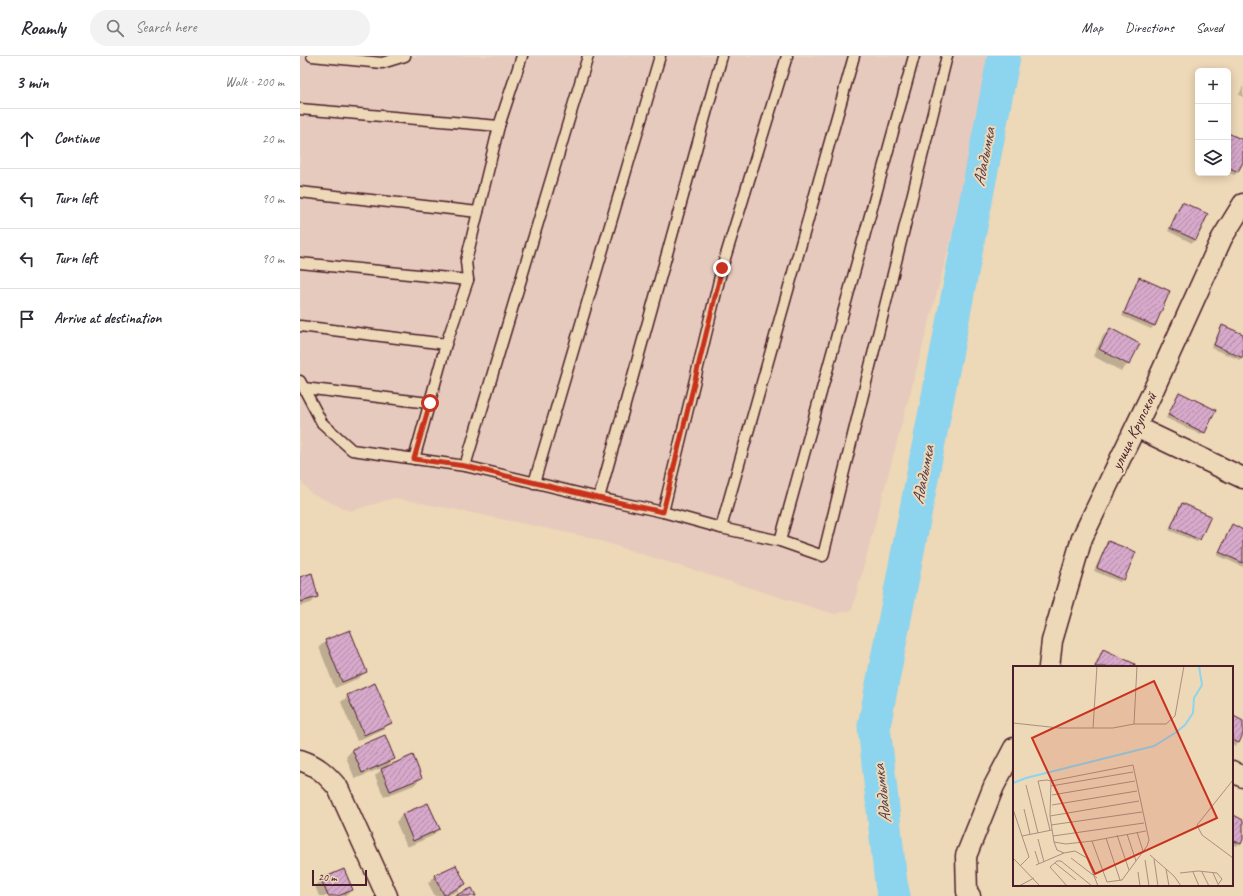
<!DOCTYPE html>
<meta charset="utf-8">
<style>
body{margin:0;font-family:Caveat,sans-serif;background:#f2f2f3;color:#2b2b33}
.controls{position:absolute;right:12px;top:12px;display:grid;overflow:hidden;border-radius:6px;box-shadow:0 2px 10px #0003}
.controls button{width:36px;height:36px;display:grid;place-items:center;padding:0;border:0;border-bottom:1px solid #e1e1e2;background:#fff;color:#2b2b33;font:20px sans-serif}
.scale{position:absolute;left:12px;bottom:10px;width:55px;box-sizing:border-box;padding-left:4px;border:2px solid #4a1f2b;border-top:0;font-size:11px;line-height:14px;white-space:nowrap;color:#4a1f2b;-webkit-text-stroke:3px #edd8b7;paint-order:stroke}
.stop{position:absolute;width:12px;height:12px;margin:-9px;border:3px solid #c8321e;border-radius:50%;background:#fff}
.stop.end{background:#c8321e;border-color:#fff;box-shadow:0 1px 4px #0008}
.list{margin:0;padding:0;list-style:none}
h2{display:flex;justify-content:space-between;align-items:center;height:52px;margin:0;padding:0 16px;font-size:17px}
h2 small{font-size:13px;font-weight:400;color:#7c7c81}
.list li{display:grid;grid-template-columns:26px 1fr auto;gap:12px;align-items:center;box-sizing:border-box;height:60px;padding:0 16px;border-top:1px solid #e1e1e2}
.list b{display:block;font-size:15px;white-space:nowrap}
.list em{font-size:13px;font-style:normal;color:#7c7c81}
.icon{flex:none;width:22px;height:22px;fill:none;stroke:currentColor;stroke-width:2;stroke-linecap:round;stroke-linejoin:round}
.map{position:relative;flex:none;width:943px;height:840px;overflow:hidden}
header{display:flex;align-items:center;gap:24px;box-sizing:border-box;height:56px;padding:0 20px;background:#fff;border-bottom:1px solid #e1e1e2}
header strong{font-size:19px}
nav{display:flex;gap:22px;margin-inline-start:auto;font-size:14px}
.search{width:280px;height:36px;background:#f2f2f3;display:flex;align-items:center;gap:10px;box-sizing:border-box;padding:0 14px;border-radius:22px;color:#7c7c81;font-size:15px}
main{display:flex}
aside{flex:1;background:#fff}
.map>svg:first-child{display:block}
.built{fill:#e6cabd}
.shadow{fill:#0003}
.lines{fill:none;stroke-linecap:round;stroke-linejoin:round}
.river{stroke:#8dd4ee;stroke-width:33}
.building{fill:url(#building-hatch);stroke:#4a1f2b}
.service-casing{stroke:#4a1f2b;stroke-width:13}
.minor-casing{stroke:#4a1f2b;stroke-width:23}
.service{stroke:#edd8b7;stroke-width:10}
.minor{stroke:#edd8b7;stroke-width:20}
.route{stroke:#c8321e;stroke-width:5}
.labels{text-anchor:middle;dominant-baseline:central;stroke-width:4;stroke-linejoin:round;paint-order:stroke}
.street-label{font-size:16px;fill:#4a1f2b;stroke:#edd8b7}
.water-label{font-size:17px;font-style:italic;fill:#543a48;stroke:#edd8b7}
.inset-river{fill:none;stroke:#8dd4ee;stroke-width:2}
.inset-road{fill:none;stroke:#ac8e7f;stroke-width:1}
.view{fill:#c8321e;fill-opacity:0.15;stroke:#c8321e;stroke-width:2}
.inset-edge{fill:none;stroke:#4a1f2b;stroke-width:2}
</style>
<header>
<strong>Roamly</strong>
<div class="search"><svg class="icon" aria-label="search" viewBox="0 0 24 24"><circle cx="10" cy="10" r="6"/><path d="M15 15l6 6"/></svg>Search here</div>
<nav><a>Map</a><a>Directions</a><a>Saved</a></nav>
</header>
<main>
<aside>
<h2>3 min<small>Walk · 200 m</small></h2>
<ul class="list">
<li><svg class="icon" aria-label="ahead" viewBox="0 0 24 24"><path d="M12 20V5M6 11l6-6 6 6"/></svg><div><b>Continue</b></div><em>20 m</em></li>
<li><svg class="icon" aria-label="left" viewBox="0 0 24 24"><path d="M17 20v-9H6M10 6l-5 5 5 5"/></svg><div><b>Turn left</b></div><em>90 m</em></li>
<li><svg class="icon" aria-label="left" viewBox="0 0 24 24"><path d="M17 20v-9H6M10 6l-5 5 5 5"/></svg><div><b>Turn left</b></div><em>90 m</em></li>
<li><svg class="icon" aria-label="arrive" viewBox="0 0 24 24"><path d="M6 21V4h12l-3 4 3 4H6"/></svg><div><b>Arrive at destination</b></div></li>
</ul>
</aside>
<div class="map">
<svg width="943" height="840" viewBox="0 0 943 840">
<defs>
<pattern id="building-hatch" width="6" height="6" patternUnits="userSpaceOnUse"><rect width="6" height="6" fill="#d7a9cb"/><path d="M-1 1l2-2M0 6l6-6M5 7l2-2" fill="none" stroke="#b089a5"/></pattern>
</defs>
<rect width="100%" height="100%" fill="#edd8b7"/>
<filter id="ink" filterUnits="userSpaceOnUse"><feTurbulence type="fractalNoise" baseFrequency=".025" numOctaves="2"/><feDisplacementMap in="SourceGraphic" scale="8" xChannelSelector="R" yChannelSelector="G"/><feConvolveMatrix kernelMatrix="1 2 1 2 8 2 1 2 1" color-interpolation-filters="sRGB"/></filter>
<g filter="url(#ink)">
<polygon class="built" points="0,0 698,0 663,139 552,554 534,558 288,481 153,453 94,442 50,455 12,438 0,424"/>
<g class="shadow">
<polygon points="943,30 943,41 939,39"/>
<polygon points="928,78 943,85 943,104 938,116 934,119 928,116"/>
<polygon points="882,147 895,184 892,187 868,175 879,150"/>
<polygon points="840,223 869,236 854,270 851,273 822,260 837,226"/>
<polygon points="923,270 943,279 943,301 940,304 911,292 920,274"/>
<polygon points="810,273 828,308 821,315 793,300 803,280"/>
<polygon points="880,337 904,376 901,379 866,362 877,340"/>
<polygon points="882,448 900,483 897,486 869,474 879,451"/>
<polygon points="932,470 943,475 943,511 917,499 929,473"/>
<polygon points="809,486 823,523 820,526 794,515 806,489"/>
<polygon points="0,522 17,541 11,547 0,550"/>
<polygon points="26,585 65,616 59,622 35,632 19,591"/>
<polygon points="804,594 832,611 794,611 801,598"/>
<polygon points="48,640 90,667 84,673 57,685 41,646"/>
<polygon points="932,660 943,666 943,676 938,687 935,690 932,688"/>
<polygon points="84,680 94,703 85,712 121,722 114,729 84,741 75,720 84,711 55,723 46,701 52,694"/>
<polygon points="102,759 139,773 132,780 107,791 96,766"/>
<polygon points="932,760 943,765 943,781 937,790 932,788"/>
<polygon points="135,820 165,828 158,835 147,840 135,840 128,827"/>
<polygon points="22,824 52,834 46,840 19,840 15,830"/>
</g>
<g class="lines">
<polyline class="river" points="594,840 591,827 574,670 704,0"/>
</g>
<g class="building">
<polygon points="928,77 943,84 943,106 938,116 928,111"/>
<polygon points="882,146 908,158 896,184 870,172"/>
<polygon points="839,221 870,235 855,270 824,257"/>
<polygon points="922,269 943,278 943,302 914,289"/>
<polygon points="810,272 840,288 829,309 799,293"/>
<polygon points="879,336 916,354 905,377 868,359"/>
<polygon points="882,447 911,460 900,484 871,471"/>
<polygon points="932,468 943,474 943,507 919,496"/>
<polygon points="808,485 836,496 824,524 797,512"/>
<polygon points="12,517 18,541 0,546 0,521"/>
<polygon points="50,574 67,616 42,626 25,584"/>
<polygon points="803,593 835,608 834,611 795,611"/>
<polygon points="75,627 92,667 64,679 47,639"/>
<polygon points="932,659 943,665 943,678 939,687 932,684"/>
<polygon points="85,679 95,703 62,717 52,693"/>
<polygon points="113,699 122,722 90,735 81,713"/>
<polygon points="128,747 140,773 113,785 102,758"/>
<polygon points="932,758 943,764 943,783 941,788 932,784"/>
<polygon points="156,809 166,828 144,839 134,819"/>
<polygon points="44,813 53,834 38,840 28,840 21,823"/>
<polygon points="172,832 176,840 154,840"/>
</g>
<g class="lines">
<defs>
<g id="service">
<polyline points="12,0 82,7 105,0"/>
<polyline points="0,53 199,70"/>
<polyline points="0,136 178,156"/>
<polyline points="0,207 168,224"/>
<polyline points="0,270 146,288"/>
<polyline points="0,325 22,367 52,394 165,410 299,442 363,456 421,472 480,485 523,500 647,0"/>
<polyline points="4,332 129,347"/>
<polyline points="114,403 146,288 168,224 166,205 178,156 199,70 222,0"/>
<polyline points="165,410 288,0"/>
<polyline points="234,427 360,0"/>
<polyline points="299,442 422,0"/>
<polyline points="363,456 422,212 487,0"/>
<polyline points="421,472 554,0"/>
<polyline points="480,485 614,0"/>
</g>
<g id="minor">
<polyline points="836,371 943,422"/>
<polyline points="749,611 752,585 782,482 852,337 922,182 943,148"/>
<path d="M0,704C18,710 26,718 38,732L87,840"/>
<polyline points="932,715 943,721"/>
<polyline points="670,840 667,836 666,800 694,730 714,692"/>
</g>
</defs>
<use href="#service" class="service-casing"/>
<use href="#minor" class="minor-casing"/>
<use href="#service" class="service"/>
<use href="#minor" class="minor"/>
</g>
</g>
<g class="lines" filter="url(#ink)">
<polyline class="route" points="130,347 114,403 165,410 298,442 363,456 422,212"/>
</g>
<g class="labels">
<g class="street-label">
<text transform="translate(834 375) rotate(-64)">улица Крупской</text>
</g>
<g class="water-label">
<text transform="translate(684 101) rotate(-79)">Ададымка</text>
<text transform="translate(623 419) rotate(-79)">Ададымка</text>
<text transform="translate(582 738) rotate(-97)">Ададымка</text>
</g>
</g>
<g transform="translate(713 610)">
<rect width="220" height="220" fill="#edd8b7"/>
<path class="inset-river" d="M0,117L13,112L141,80L162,67L172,59L180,47L181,32L189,19L186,0"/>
<path class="inset-road" d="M0,57L46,62H100L121,58H153L162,50L171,0M121,58L124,0M80,62L84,0M220,114L184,159L189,169L220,192M38,115L120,99L136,174L134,180L109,214L94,216L79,175M13,119L25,167M38,120L120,106M39,129L122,115M39,139L124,125M0,143L16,191L7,200M11,143L17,168M37,150L126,135M38,159L129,146M37,164L25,115L34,114L38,115L37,150L41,176M124,166L130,185M114,168L123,195M104,169L116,204M9,170L39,164M40,170L131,157M93,172L107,214M25,173L31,196M22,185L26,198M137,189L161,210L168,220M0,192L27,220M58,192L84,212M141,193L145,220M132,194L136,220M42,197L63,214M23,199L51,187M153,203L156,220M125,206L127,220M180,206L186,220M189,206L196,220M167,207L185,205L204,207L209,213L204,220M200,207L205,218M6,220L21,212M54,220L37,201L44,195H48L79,220M85,220L74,192L62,185L51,187L44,184L41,176L53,178L79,175L133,165"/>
<path class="view" d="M141,15L204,152L82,208L19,72Z"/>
<rect width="220" height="220" class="inset-edge"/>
</g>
</svg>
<div class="controls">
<button>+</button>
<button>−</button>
<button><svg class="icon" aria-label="layers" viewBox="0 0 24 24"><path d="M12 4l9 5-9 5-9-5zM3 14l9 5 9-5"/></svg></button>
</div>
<div class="scale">20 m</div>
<div class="stop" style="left:130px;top:347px"></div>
<div class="stop end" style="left:422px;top:212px"></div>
</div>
</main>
